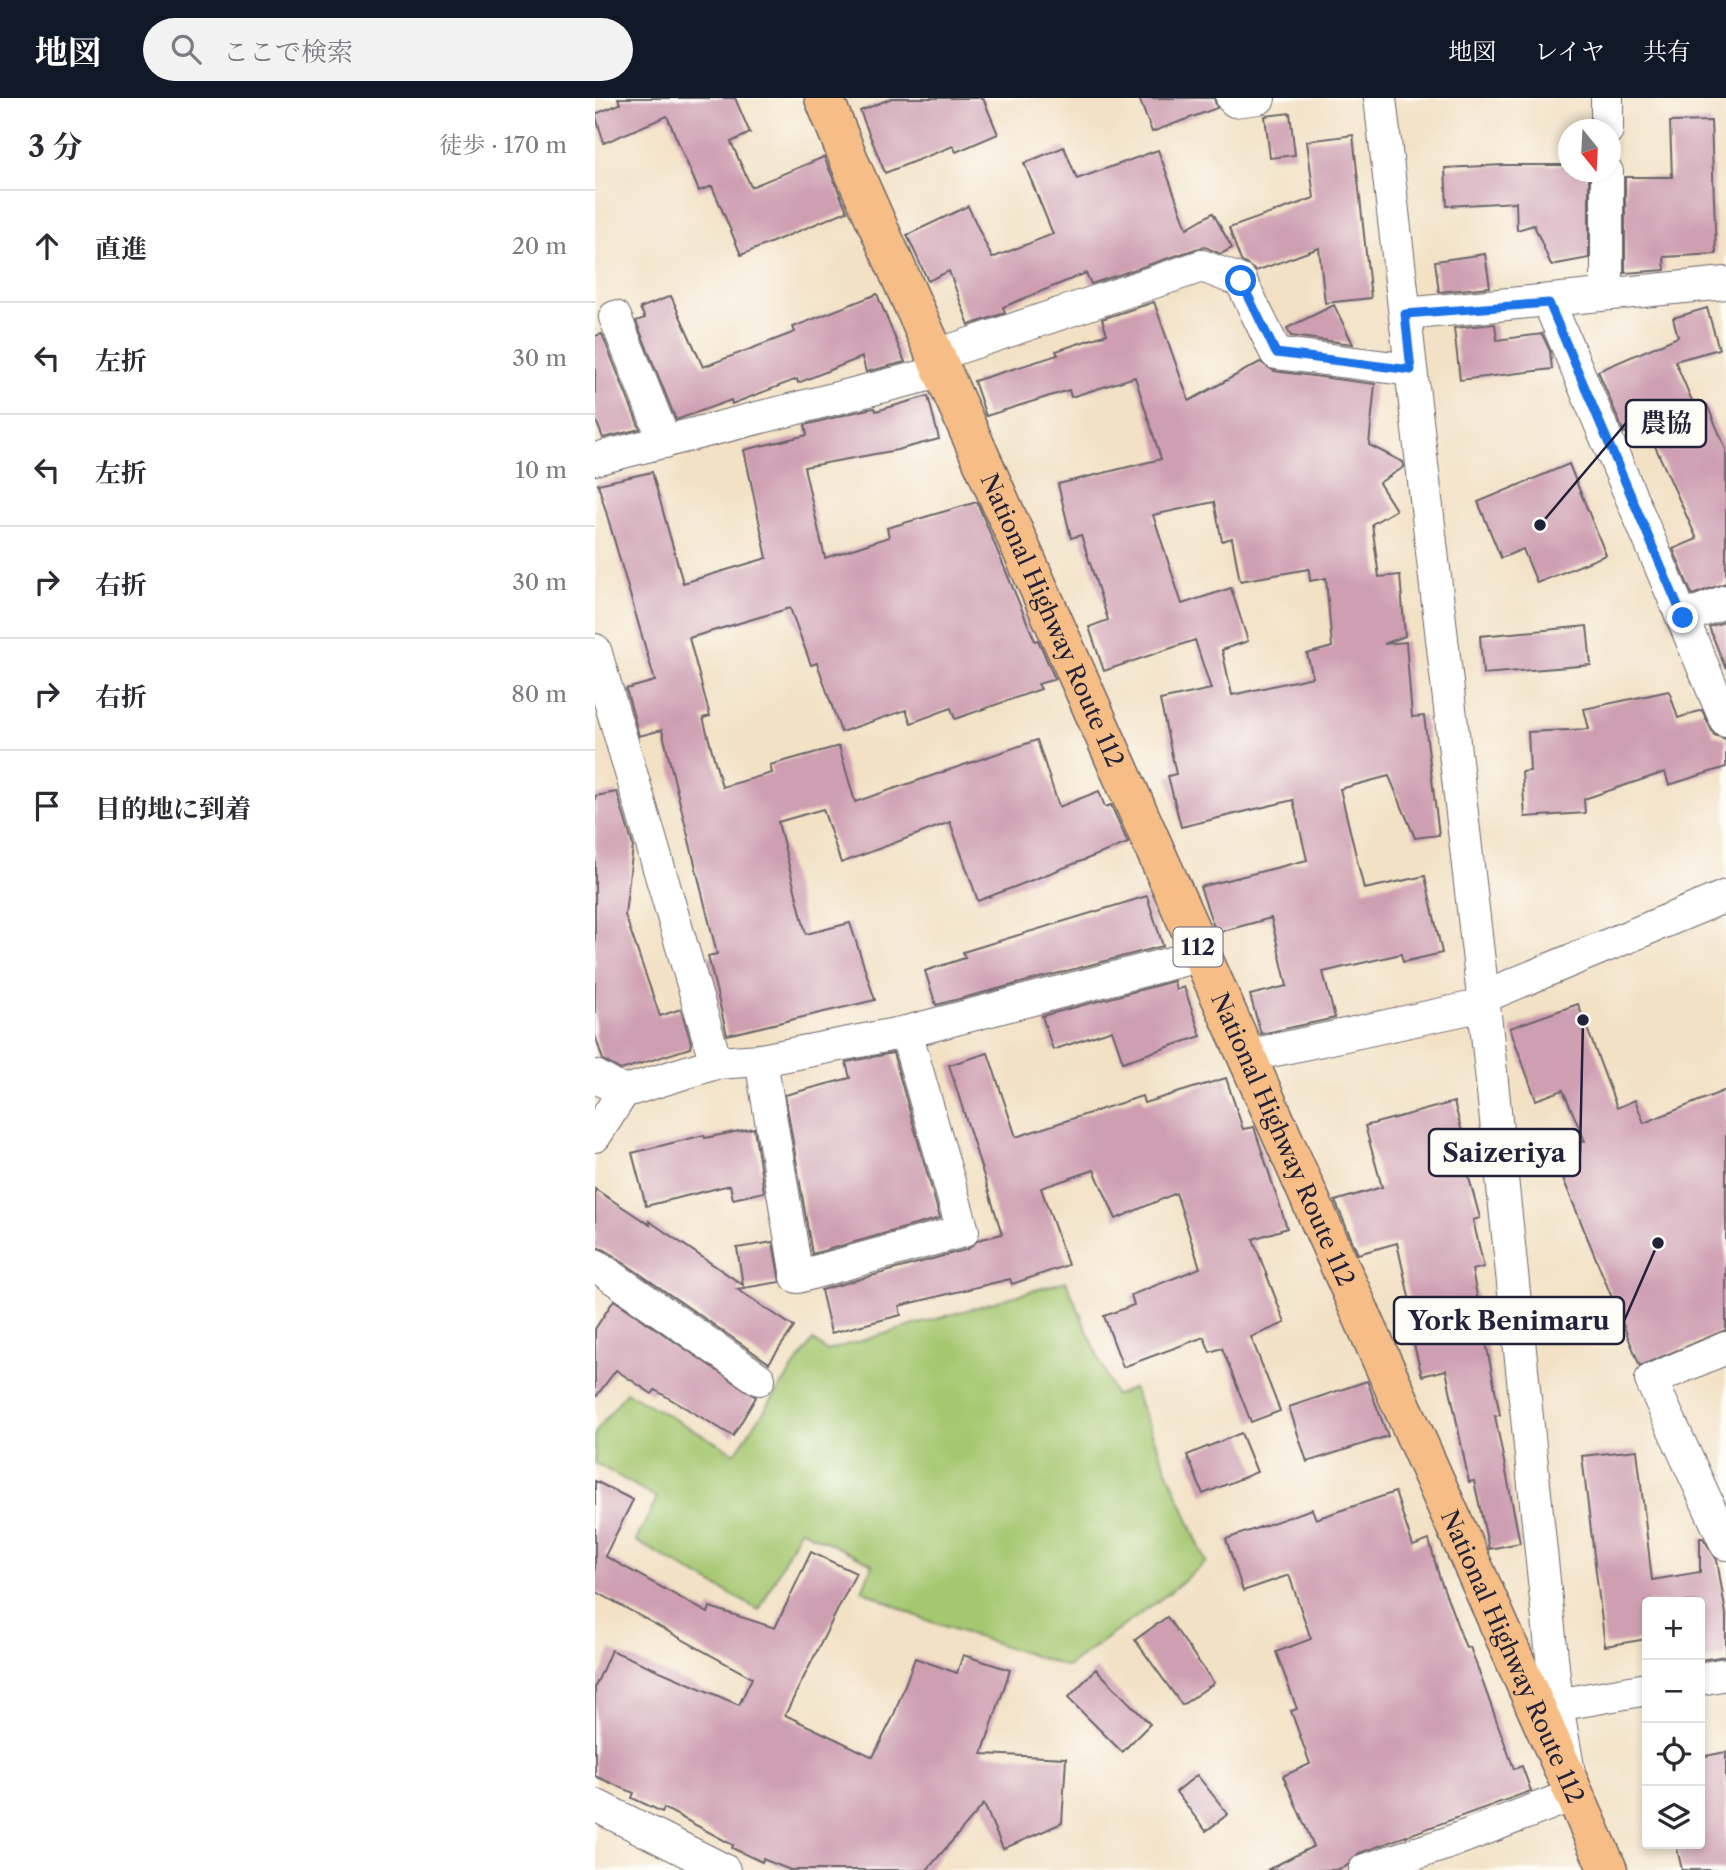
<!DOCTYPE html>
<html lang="ja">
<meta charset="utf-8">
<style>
body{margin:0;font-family:"Libre Caslon Text","Noto Serif JP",serif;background:#f2f2f3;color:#2b2b33}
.controls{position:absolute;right:21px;bottom:21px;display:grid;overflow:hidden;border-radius:7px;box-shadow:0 4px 10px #0003}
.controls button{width:63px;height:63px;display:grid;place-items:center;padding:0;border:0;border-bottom:2px solid #e1e1e2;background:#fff;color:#2b2b33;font:35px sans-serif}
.compass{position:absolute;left:963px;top:21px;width:63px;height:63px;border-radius:50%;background:#fff;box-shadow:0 4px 10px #0003;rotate:162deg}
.stop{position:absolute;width:21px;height:21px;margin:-16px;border:5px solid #1a73e8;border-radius:50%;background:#fff}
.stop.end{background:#1a73e8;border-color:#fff;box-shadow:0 2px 7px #0008}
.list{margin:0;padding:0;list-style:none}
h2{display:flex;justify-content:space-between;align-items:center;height:91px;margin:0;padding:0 28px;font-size:30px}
h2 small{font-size:23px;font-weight:400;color:#7c7c81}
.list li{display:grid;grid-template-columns:46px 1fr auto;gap:21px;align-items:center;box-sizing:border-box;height:112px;padding:0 28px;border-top:2px solid #e1e1e2}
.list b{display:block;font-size:26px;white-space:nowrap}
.list em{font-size:23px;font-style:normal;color:#7c7c81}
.icon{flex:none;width:38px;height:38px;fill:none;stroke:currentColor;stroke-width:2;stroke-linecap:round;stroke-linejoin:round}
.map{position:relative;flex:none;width:1131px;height:1772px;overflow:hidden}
header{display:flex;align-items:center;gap:42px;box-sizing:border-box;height:98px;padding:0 35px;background:#111827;color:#fff}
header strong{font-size:33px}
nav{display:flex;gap:38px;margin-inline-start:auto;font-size:24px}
.search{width:490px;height:63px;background:#f2f2f3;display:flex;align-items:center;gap:18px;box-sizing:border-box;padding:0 24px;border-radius:38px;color:#7c7c81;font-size:26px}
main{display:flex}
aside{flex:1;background:#fff}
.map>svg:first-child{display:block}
.green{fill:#a5c76f;stroke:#647455;stroke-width:2}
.building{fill:#ce9fb1;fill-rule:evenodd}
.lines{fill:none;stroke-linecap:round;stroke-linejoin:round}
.minor-casing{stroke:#6b656b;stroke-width:34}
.highway-casing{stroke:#6b656b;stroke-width:41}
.minor{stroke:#fff;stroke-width:32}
.highway{stroke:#f6be86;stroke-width:38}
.route{stroke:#1a73e8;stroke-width:9}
.labels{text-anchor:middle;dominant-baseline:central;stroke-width:5;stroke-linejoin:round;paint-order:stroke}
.shield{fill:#fdfcf7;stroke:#646373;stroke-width:2}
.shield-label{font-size:23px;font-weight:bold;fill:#22223b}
.street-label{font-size:24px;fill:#22223b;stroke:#fdfcf7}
.leader{fill:none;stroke:#22223b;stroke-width:2.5}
.callout-dot{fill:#22223b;stroke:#fdfcf7;stroke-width:2.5}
.callout{fill:#fdfcf7;stroke:#22223b;stroke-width:2.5}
.callout-label{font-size:26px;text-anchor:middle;font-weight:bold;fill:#22223b}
</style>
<header>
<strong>地図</strong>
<div class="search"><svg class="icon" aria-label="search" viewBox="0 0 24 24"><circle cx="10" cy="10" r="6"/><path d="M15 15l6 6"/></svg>ここで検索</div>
<nav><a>地図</a><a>レイヤ</a><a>共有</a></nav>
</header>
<main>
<aside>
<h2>3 分<small>徒歩 · 170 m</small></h2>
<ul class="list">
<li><svg class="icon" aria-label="ahead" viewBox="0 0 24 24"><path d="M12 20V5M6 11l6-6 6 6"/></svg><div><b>直進</b></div><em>20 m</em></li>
<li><svg class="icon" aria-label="left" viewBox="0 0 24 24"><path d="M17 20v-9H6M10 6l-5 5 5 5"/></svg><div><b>左折</b></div><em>30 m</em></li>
<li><svg class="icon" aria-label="left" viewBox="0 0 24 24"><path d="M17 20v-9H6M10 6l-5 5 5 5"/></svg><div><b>左折</b></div><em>10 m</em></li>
<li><svg class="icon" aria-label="right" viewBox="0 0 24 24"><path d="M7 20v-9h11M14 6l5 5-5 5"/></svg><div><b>右折</b></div><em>30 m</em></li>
<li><svg class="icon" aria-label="right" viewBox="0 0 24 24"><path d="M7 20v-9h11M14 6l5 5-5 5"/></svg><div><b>右折</b></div><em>80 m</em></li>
<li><svg class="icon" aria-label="arrive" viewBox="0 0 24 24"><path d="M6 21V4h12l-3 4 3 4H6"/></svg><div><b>目的地に到着</b></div></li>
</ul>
</aside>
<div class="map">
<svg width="1131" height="1772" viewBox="0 0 1131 1772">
<rect width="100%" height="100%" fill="#fdfcf7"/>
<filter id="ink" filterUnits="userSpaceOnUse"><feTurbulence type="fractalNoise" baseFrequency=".0143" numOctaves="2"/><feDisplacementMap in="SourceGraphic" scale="14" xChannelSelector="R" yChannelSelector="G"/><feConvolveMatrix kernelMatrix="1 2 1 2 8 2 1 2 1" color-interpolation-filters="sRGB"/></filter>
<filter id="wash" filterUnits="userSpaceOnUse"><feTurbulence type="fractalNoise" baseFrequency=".00686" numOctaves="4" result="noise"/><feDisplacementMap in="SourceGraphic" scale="28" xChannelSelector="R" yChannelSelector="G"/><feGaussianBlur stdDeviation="1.57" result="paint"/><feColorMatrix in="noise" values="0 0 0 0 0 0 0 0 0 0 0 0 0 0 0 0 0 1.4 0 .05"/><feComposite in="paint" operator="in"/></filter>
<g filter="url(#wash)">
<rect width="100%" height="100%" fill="#f2e1c5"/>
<polygon class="green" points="471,1183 520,1298 538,1290 611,1464 574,1495 472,1569 328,1521 267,1492 278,1466 205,1431 164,1512 41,1443 62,1400 0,1365 0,1335 31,1294 140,1355 218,1242 231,1253"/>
<g id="blocks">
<g class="building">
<polygon points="23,0 140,0 155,35 136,44 156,89 229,59 252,113 146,157 117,88 104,93 72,18 9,45 0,16 25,6"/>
<polygon points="297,0 388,0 403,36 361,54 358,48 290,75 265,13"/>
<polygon points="544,0 619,0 622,10 557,34"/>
<polygon points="695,15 700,57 675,60 670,18"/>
<polygon points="1116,23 1121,156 1069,159 1070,172 1030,175 1030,79 1077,79 1075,24"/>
<polygon points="758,37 776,200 730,205 724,150 661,173 646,163 634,130 719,100 712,43"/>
<polygon points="469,49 482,81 563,52 592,130 618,115 637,150 626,156 610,149 601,151 496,186 491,175 408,209 410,215 374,227 354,173 333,183 312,137 373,108 397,160 458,136 429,65"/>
<polygon points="909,67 974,67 974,74 990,74 990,79 994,79 994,160 956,167 939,127 922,132 921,104 852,108 850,70"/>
<polygon points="890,156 895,189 844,194 840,163"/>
<polygon points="282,196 310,264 271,274 267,259 203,285 202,281 137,306 136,302 81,322 41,223 50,220 45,210 76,198 108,269 200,234 198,229"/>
<path d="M559,204L594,303L665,264L679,273L780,286L774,347L808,364L809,369L784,385L801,412L777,426L784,479L805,477L810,538L789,546L811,544L817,619L829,618L844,737L820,740L794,678L745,691L769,791L830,778L847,855L808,864L806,856L728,874L740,920L666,936L655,897L692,888L676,820L621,835L605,789L712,762L698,702L586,729L573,678L581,676L565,602L616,591L600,542L509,573L494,529L513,522L486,437L476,440L463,386L566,361L540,279L476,299L474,292L391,318L379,283L463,257L461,253L512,236L507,221ZM619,404L627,443L637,440L645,483L714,471L715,483L731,480L737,549L712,556L718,579L637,597L627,552L653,543L636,490L587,506L558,417Z"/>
<polygon points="739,207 758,246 696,238 692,230"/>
<polygon points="1112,210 1124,251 1080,263 1101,312 1112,307 1131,351 1131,485 1097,497 1078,451 1102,441 1050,326 1029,335 1003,273 1083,239 1078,220"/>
<polygon points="900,226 902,242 947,236 955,253 957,271 865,282 859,230"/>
<polygon points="7,236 45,331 8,340 0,320 0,238"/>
<polygon points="333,298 344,341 302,352 209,369 230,460 294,439 292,430 382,404 440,543 443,542 460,581 443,586 446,591 360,621 356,610 316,625 311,612 246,634 222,565 216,567 195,510 94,540 115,618 108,620 127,689 177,675 175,667 244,648 260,704 442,642 464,709 504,693 510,709 516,707 533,745 383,803 355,724 246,765 228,711 183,724 211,836 255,825 280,902 132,937 113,858 122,856 67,632 44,638 31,591 60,583 3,386 57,374 88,485 172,460 149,352 212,337 210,327 273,311 280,310 281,313"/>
<polygon points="974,366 1011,457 942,485 928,451 906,460 883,404"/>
<polygon points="1131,523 1131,569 1130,569 1114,529"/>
<polygon points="992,528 996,567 888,576 885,538"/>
<polygon points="1074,593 1083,620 1107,612 1119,637 1131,641 1131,669 1074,687 1070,674 989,701 990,715 930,719 927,674 935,673 933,634 994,631 989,611"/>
<polygon points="22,694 38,748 30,817 65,918 86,911 96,945 95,950 26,972 8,962 0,937 0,698"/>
<polygon points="552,798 568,848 341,907 330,873 370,860 368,854"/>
<polygon points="579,883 581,892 589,889 606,938 528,964 517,932 458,952 447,918"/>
<polygon points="983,906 1022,1010 1040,1002 1049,1025 1131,992 1131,1232 1045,1268 958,1056 990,1043 968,992 941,1002 915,930"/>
<polygon points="298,955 345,1120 217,1156 190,997 255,980 251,964"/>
<polygon points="393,955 421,1039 547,998 549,1005 631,980 648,1031 659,1029 692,1130 658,1141 690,1225 656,1239 685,1313 656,1324 627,1250 615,1254 609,1239 528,1269 509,1218 539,1207 536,1197 605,1170 581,1095 521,1121 499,1072 446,1090 473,1167 417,1186 415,1181 304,1208 306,1217 236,1235 226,1192 373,1151 383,1142 407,1136 354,967"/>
<polygon points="859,1004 876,1068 871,1069 885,1120 878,1122 889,1169 877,1172 905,1317 900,1318 925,1445 894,1451 879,1383 874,1384 851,1272 827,1278 814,1227 820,1226 802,1145 763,1156 740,1103 787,1089 770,1028"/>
<polygon points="159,1030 169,1094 138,1101 135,1087 51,1108 37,1055 109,1037 110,1040"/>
<polygon points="0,1091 55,1127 54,1123 148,1187 142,1150 178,1144 185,1184 142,1191 199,1229 174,1265 10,1152 0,1149"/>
<polygon points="19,1202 161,1299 138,1338 60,1292 57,1296 21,1272 0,1300 0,1231"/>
<polygon points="772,1283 793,1338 712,1364 694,1309"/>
<polygon points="646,1335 662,1374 608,1396 592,1357"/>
<polygon points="1042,1352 1057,1482 1105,1474 1105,1440 1108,1440 1122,1462 1131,1516 1131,1558 1105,1562 1105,1504 1052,1504 1052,1541 1010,1548 987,1358"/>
<polygon points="0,1383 38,1402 10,1458 113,1515 115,1509 180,1530 216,1454 261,1475 190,1617 278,1659 298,1619 320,1560 362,1575 368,1557 415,1572 387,1656 471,1660 467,1725 408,1751 389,1706 332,1772 195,1772 168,1761 167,1764 137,1750 138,1747 69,1710 67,1714 37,1700 39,1695 0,1678 0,1589 16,1552 144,1607 157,1580 0,1493"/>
<polygon points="800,1394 818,1448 834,1442 844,1478 871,1550 875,1549 919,1671 927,1668 936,1693 764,1755 752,1768 741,1772 672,1772 719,1748 688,1678 715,1666 696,1613 702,1611 681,1554 716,1541 694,1477 648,1493 631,1441 717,1411 721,1421"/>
<polygon points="572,1519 619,1585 587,1607 540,1542"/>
<polygon points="501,1571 555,1626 527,1654 473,1600"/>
<polygon points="1131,1654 1131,1772 1087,1772 1081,1746 1105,1746 1105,1659"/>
<polygon points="602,1677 633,1716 611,1733 581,1694"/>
</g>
</g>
</g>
<g filter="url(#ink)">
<use href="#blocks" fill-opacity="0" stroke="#6b656b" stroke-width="2"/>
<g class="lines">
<defs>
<g id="minor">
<polyline points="637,0 640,3 664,0"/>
<polyline points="1012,32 1012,0"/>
<polyline points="1012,195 1012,74"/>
<polyline points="954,205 1131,623"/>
<polyline points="810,216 1131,185"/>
<polyline points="20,219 70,344"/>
<polyline points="342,257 607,168 646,183 681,255 816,272"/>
<polyline points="0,361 349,273"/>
<polyline points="1088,520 1131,503"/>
<polyline points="0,552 121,965"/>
<polyline points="888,899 1131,798"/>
<polyline points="652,958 889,907"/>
<polyline points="166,962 202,1179 368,1133 311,934"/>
<polyline points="0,978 28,994"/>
<polyline points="0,1038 28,994 121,965 166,962 311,934 607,857"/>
<polyline points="0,1167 164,1281"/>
<polyline points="1131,1250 1056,1282 1131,1446"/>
<polyline points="1105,1581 1131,1576"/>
<polyline points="962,1607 1052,1591"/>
<polyline points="0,1707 129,1772"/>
<polyline points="770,1772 850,1746 978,1697 962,1607 889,907 785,0"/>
</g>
<g id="highway">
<path id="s1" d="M229,0L258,72L1013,1772"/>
</g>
</defs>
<use href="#minor" class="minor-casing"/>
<use href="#highway" class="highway-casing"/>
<use href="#minor" class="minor"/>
<use href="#highway" class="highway"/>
</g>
</g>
<g class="lines" filter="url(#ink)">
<polyline class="route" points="646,183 681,255 816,272 810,216 954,205 1088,520"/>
</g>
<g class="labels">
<rect class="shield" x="578.5" y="829.5" width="49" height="39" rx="5"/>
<g class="shield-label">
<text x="603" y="849">112</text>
</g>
<g class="street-label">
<text stroke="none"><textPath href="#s1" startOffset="570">National Highway Route 112</textPath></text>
<text stroke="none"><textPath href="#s1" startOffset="1138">National Highway Route 112</textPath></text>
<text stroke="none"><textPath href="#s1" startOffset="1704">National Highway Route 112</textPath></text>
</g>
</g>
<path class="leader" d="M945 427L1031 325M988 922L985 1055M1063 1145L1029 1223"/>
<g class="callout-dot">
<circle cx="945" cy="427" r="7"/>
<circle cx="988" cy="922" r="7"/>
<circle cx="1063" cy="1145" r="7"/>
</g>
<g class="callout">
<rect x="1031" y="302" width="80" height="47" rx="7"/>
<rect x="834" y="1031" width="151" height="47" rx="7"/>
<rect x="799" y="1199" width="230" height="47" rx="7"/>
</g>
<g class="callout-label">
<text x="1071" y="334">農協</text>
<text x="909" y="1064">Saizeriya</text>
<text x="914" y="1232">York Benimaru</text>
</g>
</svg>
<div class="controls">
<button>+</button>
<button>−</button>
<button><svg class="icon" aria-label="locate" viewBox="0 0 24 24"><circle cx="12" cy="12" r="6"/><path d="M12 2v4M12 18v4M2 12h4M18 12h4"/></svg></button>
<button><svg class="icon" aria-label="layers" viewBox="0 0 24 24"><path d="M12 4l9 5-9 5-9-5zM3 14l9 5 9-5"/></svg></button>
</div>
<svg class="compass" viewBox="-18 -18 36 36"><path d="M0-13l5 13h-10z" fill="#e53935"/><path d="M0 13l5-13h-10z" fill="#7c7c81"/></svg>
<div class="stop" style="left:646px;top:183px"></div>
<div class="stop end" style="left:1088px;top:520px"></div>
</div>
</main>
